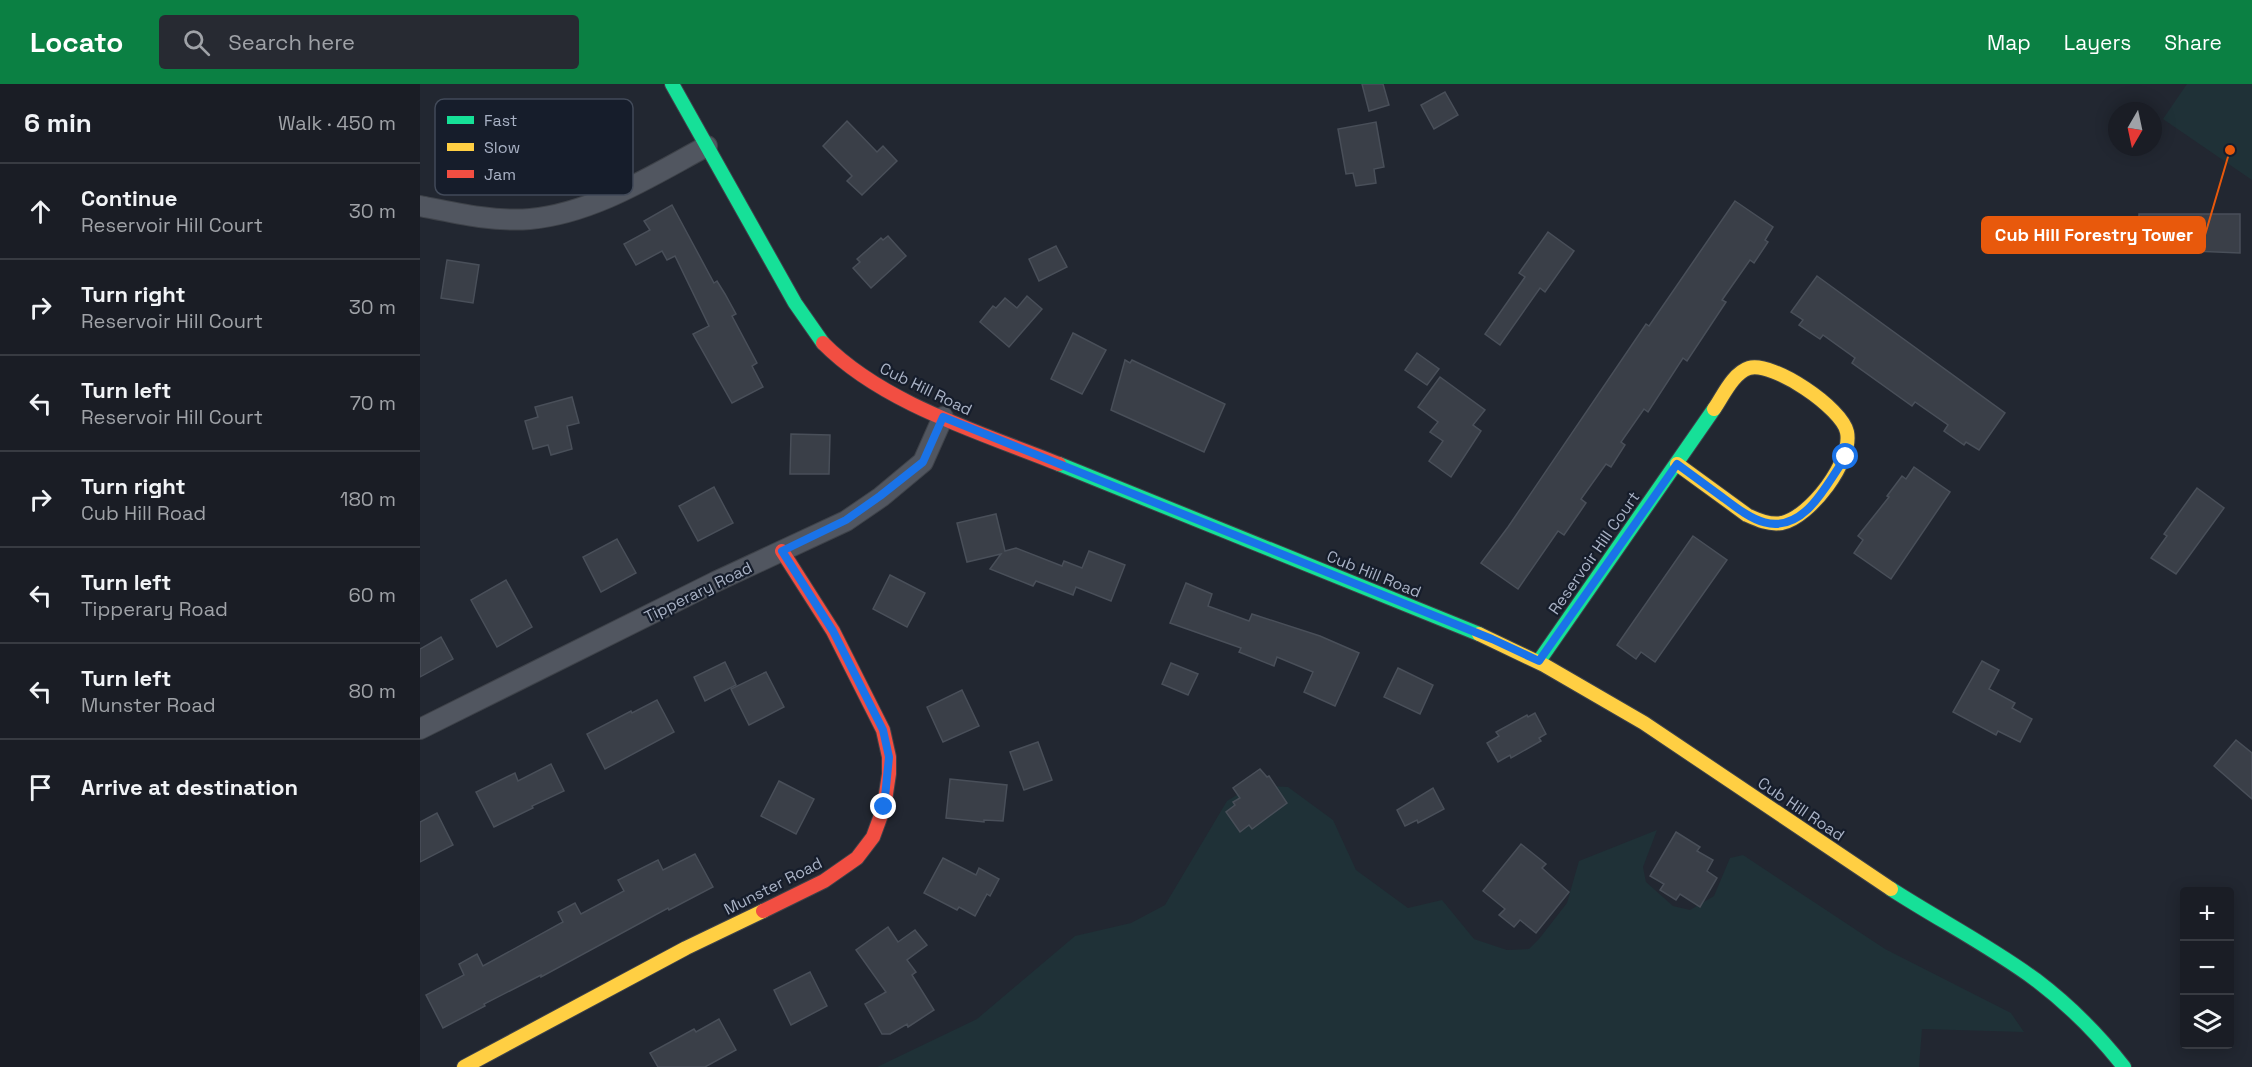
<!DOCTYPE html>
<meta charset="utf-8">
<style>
body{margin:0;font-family:"Space Grotesk",sans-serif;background:#272a32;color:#f1f3f6}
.controls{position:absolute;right:18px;bottom:18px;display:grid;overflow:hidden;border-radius:6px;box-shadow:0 3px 15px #0003}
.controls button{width:54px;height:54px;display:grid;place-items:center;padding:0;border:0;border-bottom:2px solid #383b42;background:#1a1d25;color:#f1f3f6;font:30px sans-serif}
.compass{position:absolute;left:1688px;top:18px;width:54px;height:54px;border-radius:50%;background:#1a1d25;box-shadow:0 3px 15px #0003;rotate:189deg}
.stop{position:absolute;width:18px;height:18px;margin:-14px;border:4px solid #1a73e8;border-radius:50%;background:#fff}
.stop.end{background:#1a73e8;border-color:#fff;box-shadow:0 2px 6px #0008}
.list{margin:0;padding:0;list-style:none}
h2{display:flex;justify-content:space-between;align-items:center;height:78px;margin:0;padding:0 24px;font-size:26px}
h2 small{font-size:20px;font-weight:400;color:#9fa2a7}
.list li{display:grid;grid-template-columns:39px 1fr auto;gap:18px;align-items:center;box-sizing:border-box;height:96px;padding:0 24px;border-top:2px solid #383b42}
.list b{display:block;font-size:22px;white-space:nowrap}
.list p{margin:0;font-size:20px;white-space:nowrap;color:#9fa2a7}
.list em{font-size:20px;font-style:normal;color:#9fa2a7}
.icon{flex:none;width:33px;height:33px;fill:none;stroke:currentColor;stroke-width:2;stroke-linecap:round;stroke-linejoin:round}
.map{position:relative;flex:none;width:1832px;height:983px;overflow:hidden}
header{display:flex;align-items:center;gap:36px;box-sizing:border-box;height:84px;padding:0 30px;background:#0b8043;color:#fff}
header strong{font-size:28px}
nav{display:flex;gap:33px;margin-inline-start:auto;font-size:21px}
.search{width:420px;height:54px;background:#272a32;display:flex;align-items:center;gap:15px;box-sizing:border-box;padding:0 21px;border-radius:6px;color:#9fa2a7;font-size:22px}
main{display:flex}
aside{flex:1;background:#1a1d25}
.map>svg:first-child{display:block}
.green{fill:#1f3137}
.building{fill:#3a3f48;stroke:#494f59;stroke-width:1.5}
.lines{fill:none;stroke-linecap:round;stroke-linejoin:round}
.street-casing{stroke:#3e4249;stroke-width:22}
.fast-casing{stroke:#3e4249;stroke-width:16}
.slow-casing{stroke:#3e4249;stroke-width:16}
.jam-casing{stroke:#3e4249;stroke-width:16}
.street{stroke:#515660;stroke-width:20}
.fast{stroke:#16e098;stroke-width:14}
.slow{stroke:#ffcf43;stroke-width:14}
.jam{stroke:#f24e42;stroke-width:14}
.route{stroke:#1a73e8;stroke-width:8}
.labels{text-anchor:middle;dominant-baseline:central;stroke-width:4.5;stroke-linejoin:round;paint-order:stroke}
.street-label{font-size:16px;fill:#a9b2c5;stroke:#161d2b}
.key{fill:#161d2b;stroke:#424a59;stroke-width:1.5}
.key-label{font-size:16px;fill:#a9b2c5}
.leader{fill:none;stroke:#e8590c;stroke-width:2}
.callout-dot{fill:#e8590c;stroke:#161d2b;stroke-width:2}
.callout{fill:#e8590c;stroke:#e8590c;stroke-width:2}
.callout-label{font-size:18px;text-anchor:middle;font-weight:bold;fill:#fff}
</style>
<header>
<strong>Locato</strong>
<div class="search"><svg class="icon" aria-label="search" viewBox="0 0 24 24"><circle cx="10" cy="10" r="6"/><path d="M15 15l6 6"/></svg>Search here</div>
<nav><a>Map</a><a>Layers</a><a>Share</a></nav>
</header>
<main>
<aside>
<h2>6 min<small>Walk · 450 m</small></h2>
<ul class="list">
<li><svg class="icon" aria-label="ahead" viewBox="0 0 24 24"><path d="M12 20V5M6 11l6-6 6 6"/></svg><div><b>Continue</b><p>Reservoir Hill Court</p></div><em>30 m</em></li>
<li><svg class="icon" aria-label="right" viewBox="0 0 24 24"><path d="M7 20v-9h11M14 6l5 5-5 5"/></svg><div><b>Turn right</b><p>Reservoir Hill Court</p></div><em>30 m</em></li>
<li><svg class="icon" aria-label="left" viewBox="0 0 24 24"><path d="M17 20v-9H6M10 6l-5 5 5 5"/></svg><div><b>Turn left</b><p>Reservoir Hill Court</p></div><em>70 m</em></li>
<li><svg class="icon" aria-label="right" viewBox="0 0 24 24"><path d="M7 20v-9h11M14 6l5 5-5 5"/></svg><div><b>Turn right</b><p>Cub Hill Road</p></div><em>180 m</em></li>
<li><svg class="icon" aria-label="left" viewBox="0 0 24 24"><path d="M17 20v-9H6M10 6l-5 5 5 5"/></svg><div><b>Turn left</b><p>Tipperary Road</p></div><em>60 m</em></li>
<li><svg class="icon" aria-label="left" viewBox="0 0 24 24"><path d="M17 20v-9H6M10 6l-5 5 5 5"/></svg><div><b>Turn left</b><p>Munster Road</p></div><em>80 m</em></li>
<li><svg class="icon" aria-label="arrive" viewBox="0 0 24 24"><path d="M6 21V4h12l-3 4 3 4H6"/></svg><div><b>Arrive at destination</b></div></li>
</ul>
</aside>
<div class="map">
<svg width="1832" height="983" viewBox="0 0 1832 983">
<rect width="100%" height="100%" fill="#222731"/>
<g class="green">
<polygon points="1767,0 1832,0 1832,96 1743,35"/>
<polygon points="833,701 868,703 913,736 936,786 988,824 1022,816 1054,855 1087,866 1109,865 1119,855 1147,819 1159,777 1237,746 1223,783 1226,798 1253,822 1270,826 1294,812 1310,774 1323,771 1465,865 1591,929 1604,948 1502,945 1499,983 457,983 557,935 655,852 711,839 745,821 807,717"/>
</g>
<g class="building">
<polygon points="942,0 963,0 969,21 949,27"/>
<polygon points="1025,8 1038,31 1014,45 1001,21"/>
<polygon points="427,37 457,68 463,62 477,77 442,111 427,97 432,92 403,62"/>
<polygon points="956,38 964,83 954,85 956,99 936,102 933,89 926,90 918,45"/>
<polygon points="1315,117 1353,143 1345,156 1348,158 1334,179 1330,176 1302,216 1306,218 1267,277 1263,274 1228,328 1224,325 1201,358 1205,361 1191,383 1186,380 1161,415 1166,419 1144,451 1138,447 1098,505 1061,479 1088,443 1226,240 1229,242"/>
<polygon points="252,121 294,199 297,197 305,210 316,230 312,232 337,279 332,282 343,303 312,319 273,250 289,242 255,172 247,176 242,167 216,181 204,160 230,146 224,137"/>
<polygon points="1719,130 1820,130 1820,169 1749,166 1749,168 1719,168"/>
<polygon points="1128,148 1154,167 1125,208 1120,204 1080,261 1065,250 1105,193 1099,189"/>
<polygon points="468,152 486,172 451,204 433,184 440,178 437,175 461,154 463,156"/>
<polygon points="636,162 647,183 619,197 609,175"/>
<polygon points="27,176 59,181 53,219 21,214"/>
<polygon points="1397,192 1585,329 1559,366 1546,358 1544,361 1524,347 1528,341 1495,318 1492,322 1432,279 1435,274 1403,251 1400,255 1379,241 1383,236 1371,228"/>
<polygon points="607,212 622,225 589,263 560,238 573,222 576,224 585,214 597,224"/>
<polygon points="653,249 686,266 662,310 631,295"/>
<polygon points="997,269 1019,285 1007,301 985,286"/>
<polygon points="705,276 710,279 712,276 805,320 784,368 691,326"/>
<polygon points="1020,293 1065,326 1053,341 1061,347 1031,393 1009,377 1023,357 1010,348 1018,338 998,323"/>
<polygon points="152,313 159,339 147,342 152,365 131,371 128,361 113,365 105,337 118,333 115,323"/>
<polygon points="371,350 410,351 409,390 370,390"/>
<polygon points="1494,383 1530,408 1471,495 1434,469 1443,456 1438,452 1469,413 1467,412 1482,392 1486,395"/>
<polygon points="294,403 313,439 278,457 259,422"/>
<polygon points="1777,404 1804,424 1756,490 1731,474 1747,452 1744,450"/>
<polygon points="576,430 585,467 596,464 642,482 644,477 662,484 669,467 705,481 691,517 656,503 653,511 616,497 613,502 570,485 581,470 547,478 537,439"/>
<polygon points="1273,452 1307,476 1235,578 1221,568 1216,575 1197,561"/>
<polygon points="197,455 216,489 181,508 163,473"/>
<polygon points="470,491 505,509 487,543 453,525"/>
<polygon points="86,496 112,543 77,563 51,516"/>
<polygon points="766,499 792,510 788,522 829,537 832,530 900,552 939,569 915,622 884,608 893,588 857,573 854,582 819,568 821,564 750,539"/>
<polygon points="21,553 33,575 0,593 0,565"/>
<polygon points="1562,577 1579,586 1569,605 1595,619 1592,624 1612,635 1600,658 1578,647 1576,651 1533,628"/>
<polygon points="305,578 316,601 285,617 274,593"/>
<polygon points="751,579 778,590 768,611 742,600"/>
<polygon points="978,584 1013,601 1000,630 964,613"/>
<polygon points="346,588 364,623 329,641 311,605"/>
<polygon points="542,606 559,642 523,658 507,623"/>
<polygon points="237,616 254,648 185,685 167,650 211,627 212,629"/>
<polygon points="1115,629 1126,650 1119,654 1121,657 1091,674 1090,671 1078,678 1067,659 1079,652 1076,648 1107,631 1108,633"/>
<polygon points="1816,656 1832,669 1832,715 1794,682"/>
<polygon points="618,658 632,696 604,706 590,668"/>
<polygon points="131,680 144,707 112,722 113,724 74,743 56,708 95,689 98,697"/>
<polygon points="840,685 847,693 849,692 867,719 832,745 829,741 820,748 806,728 815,721 813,718 820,714 813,704"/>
<polygon points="530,695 587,701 583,737 564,736 564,738 526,734"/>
<polygon points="359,697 394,715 376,750 341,732"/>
<polygon points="1013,704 1024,725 998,739 997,736 985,742 977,726"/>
<polygon points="17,729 33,761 0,778 0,738"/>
<polygon points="1256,748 1280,763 1277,767 1293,776 1287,787 1297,794 1280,823 1260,810 1256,816 1240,806 1244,800 1230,792"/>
<polygon points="1101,760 1126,780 1122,784 1149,808 1116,849 1100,836 1094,843 1079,831 1085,825 1063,807"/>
<polygon points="275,770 293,803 249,826 248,824 121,893 121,891 64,920 65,922 23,944 6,911 44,891 39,880 57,870 63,882 143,838 138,828 155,819 161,830 204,807 198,796 238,776 243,786"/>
<polygon points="523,774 556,791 559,784 579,795 570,812 567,810 555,832 539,823 537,826 504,809"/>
<polygon points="468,843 478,858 495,846 507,861 487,876 496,888 492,891 514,926 488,943 487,940 470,950 462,950 445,920 466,908 436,866"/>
<polygon points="390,888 407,922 371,941 354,906"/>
<polygon points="299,935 316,966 285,983 238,983 230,969 274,945 276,948"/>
</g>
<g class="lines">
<defs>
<g id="street">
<path d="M0,122C35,129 74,138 110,135C174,129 231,92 287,62"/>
<polyline points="0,645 295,498 426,437 461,413 503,378 523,333"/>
</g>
<g id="fast">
<polyline points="252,0 375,219 403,259"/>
<polyline points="639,380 1059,550"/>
<polyline points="1119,577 1294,325"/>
<path d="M1471,805C1519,836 1570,862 1616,896C1649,921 1678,950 1704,983"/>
</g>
<g id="slow">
<path d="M1257,380L1327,431C1338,436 1349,441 1362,439C1390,433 1433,377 1427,348C1422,324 1353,277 1329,284C1313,289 1303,312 1294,325"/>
<polyline points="1059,550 1124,581 1224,639 1471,805"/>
<polyline points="44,983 266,864 343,827"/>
</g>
<g id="jam">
<path d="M403,259C463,320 562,349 639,380"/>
<polyline points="343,827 404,797 437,774 453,753 464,723 469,690 469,673 463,646 413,547 362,467"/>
</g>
</defs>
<use href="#street" class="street-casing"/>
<use href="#fast" class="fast-casing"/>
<use href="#slow" class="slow-casing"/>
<use href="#jam" class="jam-casing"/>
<use href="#street" class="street"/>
<use href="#fast" class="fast"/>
<use href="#slow" class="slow"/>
<use href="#jam" class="jam"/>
</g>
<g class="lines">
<path class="route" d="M464,723L469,673L463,646L413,547L362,467L426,436L460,412L503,378L523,333L1072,555L1119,577L1257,380C1272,391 1287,402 1302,413C1330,434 1356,455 1388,425C1403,411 1414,389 1426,373"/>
</g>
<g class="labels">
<g class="street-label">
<text transform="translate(506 305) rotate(26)">Cub Hill Road</text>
<text transform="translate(1174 469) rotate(-55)">Reservoir Hill Court</text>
<text transform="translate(954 490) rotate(22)">Cub Hill Road</text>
<text transform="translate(278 508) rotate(-26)">Tipperary Road</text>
<text transform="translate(1381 725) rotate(34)">Cub Hill Road</text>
<text transform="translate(353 802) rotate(-27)">Munster Road</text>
</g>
</g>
<rect x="15" y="15" width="198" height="96" rx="9" class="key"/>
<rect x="27" y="32" width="27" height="8" fill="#16e098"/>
<rect x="27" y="59" width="27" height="8" fill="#ffcf43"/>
<rect x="27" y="86" width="27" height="8" fill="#f24e42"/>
<g class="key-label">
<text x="64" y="42">Fast</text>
<text x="64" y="69">Slow</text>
<text x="64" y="96">Jam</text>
</g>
<path class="leader" d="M1810 66L1785 151"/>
<circle class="callout-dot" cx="1810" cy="66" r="6"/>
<rect class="callout" x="1562" y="133" width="223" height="36" rx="6"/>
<g class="callout-label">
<text x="1674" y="157">Cub Hill Forestry Tower</text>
</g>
</svg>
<div class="controls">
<button>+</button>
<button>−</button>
<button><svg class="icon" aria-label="layers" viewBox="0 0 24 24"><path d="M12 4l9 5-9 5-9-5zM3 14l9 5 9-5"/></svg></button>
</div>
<svg class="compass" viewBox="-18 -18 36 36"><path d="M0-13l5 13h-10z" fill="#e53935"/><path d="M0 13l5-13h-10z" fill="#9fa2a7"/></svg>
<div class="stop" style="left:1426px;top:373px"></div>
<div class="stop end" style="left:464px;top:723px"></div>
</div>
</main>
